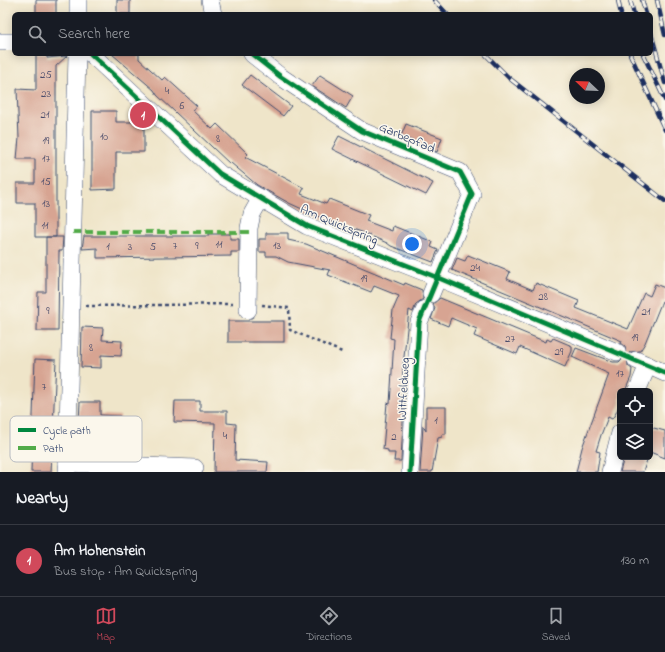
<!DOCTYPE html>
<meta charset="utf-8">
<style>
body{margin:0;font-family:"Indie Flower",sans-serif;background:#242831;color:#f1f3f6}
.controls{position:absolute;right:12px;bottom:12px;display:grid;overflow:hidden;border-radius:6px;box-shadow:0 2px 10px #0003}
.controls button{width:36px;height:36px;display:grid;place-items:center;padding:0;border:0;border-bottom:1px solid #363941;background:#171b24;color:#f1f3f6;font:20px sans-serif}
.compass{position:absolute;left:569px;top:68px;width:36px;height:36px;border-radius:50%;background:#171b24;box-shadow:0 2px 10px #0003;rotate:293deg}
.you{position:absolute;left:412px;top:244px;width:14px;height:14px;margin:-10px;border:3px solid #fff;border-radius:50%;background:#1a73e8;box-shadow:0 0 0 6px #1a73e833}
.badge{display:grid;place-items:center;width:26px;height:26px;border-radius:50%;background:#d1495b;color:#fff;font-size:13px;font-weight:700}
.pin{position:absolute;translate:-50% -50%;border:2px solid #fff;box-shadow:0 1px 4px #0006}
.list{margin:0;padding:0;list-style:none}
h2{display:flex;justify-content:space-between;align-items:center;height:52px;margin:0;padding:0 16px;font-size:17px}
h2 small{font-size:13px;font-weight:400;color:#9ea1a6}
.list li{display:grid;grid-template-columns:26px 1fr auto;gap:12px;align-items:center;box-sizing:border-box;height:72px;padding:0 16px;border-top:1px solid #363941}
.list b{display:block;font-size:15px;white-space:nowrap}
.list p{margin:0;font-size:13px;white-space:nowrap;color:#9ea1a6}
.list em{font-size:13px;font-style:normal;color:#9ea1a6}
.icon{flex:none;width:22px;height:22px;fill:none;stroke:currentColor;stroke-width:2;stroke-linecap:round;stroke-linejoin:round}
.map{position:relative;flex:none;width:665px;height:472px;overflow:hidden}
.search{position:absolute;background:#171b24;box-shadow:0 2px 10px #0003;left:12px;right:12px;top:12px;height:44px;display:flex;align-items:center;gap:10px;box-sizing:border-box;padding:0 14px;border-radius:6px;color:#9ea1a6;font-size:15px}
.sheet{height:124px;background:#171b24}
nav{display:flex;justify-content:space-around;align-items:center;box-sizing:border-box;height:56px;border-top:1px solid #363941;background:#171b24;font-size:11px;color:#9ea1a6}
nav a{display:grid;justify-items:center;gap:2px}
nav .on{color:#d1495b}
.map>svg:first-child{display:block}
.building{fill:#d7a492}
.lines{fill:none;stroke-linecap:round;stroke-linejoin:round}
.minor-casing{stroke:#3b4a6e;stroke-width:18}
.path{stroke:#3b4a6e;stroke-width:2.5;stroke-dasharray:3 3;stroke-linecap:butt}
.minor{stroke:#fff;stroke-width:17}
.rail-casing{stroke:#1b2f5e;stroke-width:4.5}
.rail{stroke:#fbf7ec;stroke-width:3;stroke-dasharray:9;stroke-linecap:butt}
.quiet{stroke:#52ab49;stroke-width:4;stroke-dasharray:8 4;stroke-linecap:butt}
.cycleway-casing{stroke:#fbf7ec;stroke-width:8}
.cycleway{stroke:#00873e;stroke-width:5}
.labels{text-anchor:middle;dominant-baseline:central;stroke-width:3;stroke-linejoin:round;paint-order:stroke}
.number-label{font-size:11px;fill:#4a4c6b}
.street-label{font-size:13px;fill:#1b2f5e;stroke:#fbf7ec}
.key{fill:#fbf7ec;stroke:#b8bbc1;stroke-width:1}
.key-label{font-size:11px;fill:#1b2f5e}
</style>
<div class="map">
<svg width="665" height="472" viewBox="0 0 665 472">
<rect width="100%" height="100%" fill="#fbf7ec"/>
<filter id="ink" filterUnits="userSpaceOnUse"><feTurbulence type="fractalNoise" baseFrequency=".025" numOctaves="2"/><feDisplacementMap in="SourceGraphic" scale="8" xChannelSelector="R" yChannelSelector="G"/><feConvolveMatrix kernelMatrix="1 2 1 2 8 2 1 2 1" color-interpolation-filters="sRGB"/></filter>
<filter id="wash" filterUnits="userSpaceOnUse"><feTurbulence type="fractalNoise" baseFrequency=".012" numOctaves="4" result="noise"/><feDisplacementMap in="SourceGraphic" scale="16" xChannelSelector="R" yChannelSelector="G"/><feGaussianBlur stdDeviation="0.9" result="paint"/><feColorMatrix in="noise" values="0 0 0 0 0 0 0 0 0 0 0 0 0 0 0 0 0 1.4 0 .05"/><feComposite in="paint" operator="in"/></filter>
<g filter="url(#wash)">
<rect width="100%" height="100%" fill="#efe5c9"/>
<g id="blocks">
<g class="building">
<rect x="36" y="0" width="20" height="14"/>
<rect x="117" y="0" width="13" height="14"/>
<polygon points="36,54 47,54 47,58 67,56 56,66 56,237 35,237 35,203 17,203 17,183 35,183 35,159 17,159 19,138 17,89 36,90"/>
<polygon points="112,54 139,54 139,59 162,80 165,77 197,106 192,110 212,129 217,124 248,154 245,157 304,188 301,194 326,204 329,199 369,215 366,221 392,231 393,226 433,242 431,247 438,250 433,262 391,246 387,243 362,232 326,220 289,203 257,185 231,163 230,164 157,95 154,90"/>
<polygon points="250,75 291,106 283,116 242,85"/>
<polygon points="320,75 353,96 346,108 312,86"/>
<polygon points="92,111 116,111 116,122 144,122 144,152 116,152 116,189 92,190"/>
<polygon points="406,124 442,138 437,152 401,136"/>
<polygon points="339,136 433,183 426,195 332,149"/>
<polygon points="266,233 288,233 288,240 306,244 404,285 405,283 422,290 423,299 416,304 413,312 409,310 403,366 402,400 404,403 401,461 394,461 395,453 388,453 388,450 383,449 387,403 390,404 394,339 390,338 393,310 399,296 374,286 371,292 328,275 330,270 288,262 276,256 266,256 266,252 259,252 259,239 266,239"/>
<polygon points="208,234 230,234 230,239 239,239 239,252 231,252 231,256 97,258 97,248 82,249 84,236 208,236"/>
<polygon points="46,237 63,237 62,251 59,251 58,331 37,331 38,292 46,292"/>
<polygon points="468,255 510,272 507,279 533,290 536,283 579,301 576,308 628,329 644,293 650,296 655,284 665,288 665,302 662,301 645,343 640,351 630,352 627,356 628,366 632,369 631,377 625,391 620,391 620,403 616,413 612,419 608,417 601,435 596,451 600,452 597,472 576,472 582,448 609,374 572,357 576,348 613,362 619,362 626,355 625,346 621,343 622,341 452,270 457,258 465,261"/>
<polygon points="440,298 546,342 547,339 551,341 553,338 572,346 572,351 565,367 520,347 517,354 474,336 477,329 451,318 448,326 431,319 435,308 433,304"/>
<rect x="228" y="321" width="56" height="21"/>
<polygon points="82,327 103,328 102,340 122,341 121,356 101,355 101,368 81,367"/>
<polygon points="35,359 56,360 51,472 31,472"/>
<polygon points="175,401 200,401 200,411 227,411 227,423 236,424 235,460 268,462 267,472 214,472 215,423 174,422"/>
<polygon points="80,402 100,402 100,415 120,416 119,430 99,430 99,443 78,442"/>
<polygon points="426,407 446,407 446,434 442,434 442,437 438,438 432,472 420,472 423,426 426,431"/>
<polygon points="650,427 665,431 665,458 650,452"/>
<polygon points="624,457 648,457 643,472 620,472"/>
</g>
</g>
</g>
<g filter="url(#ink)">
<use href="#blocks" fill-opacity="0" stroke="#3b4a6e" stroke-width="1"/>
<g class="lines">
<defs>
<g id="minor">
<polyline points="210,0 213,14"/>
<polyline points="78,14 78,0"/>
<polyline points="0,42 14,42"/>
<polyline points="91,54 220,174 307,226 439,278 617,352"/>
<polyline points="252,54 281,77 362,131 460,172 472,194 431,294"/>
<polyline points="248,310 249,228 252,214 261,198"/>
<polyline points="636,360 665,373"/>
<polyline points="637,391 648,365"/>
<polyline points="67,463 195,468"/>
<polyline points="67,472 77,54"/>
<polyline points="410,472 419,322 425,309"/>
<polyline points="610,472 620,433"/>
</g>
</defs>
<use href="#minor" class="minor-casing"/>
<g class="path">
<polyline points="262,305 289,308 290,330 342,352"/>
<polyline points="86,306 233,304"/>
</g>
<use href="#minor" class="minor"/>
<defs>
<g id="rail">
<polyline points="434,0 447,14"/>
<polyline points="618,0 621,14"/>
<polyline points="630,0 634,14"/>
<polyline points="642,0 646,14"/>
<polyline points="657,0 665,35"/>
<polyline points="651,33 665,83"/>
<polyline points="485,54 509,78 665,201"/>
<polyline points="630,54 665,130"/>
<polyline points="643,54 665,100"/>
</g>
</defs>
<use href="#rail" class="rail-casing"/>
<use href="#rail" class="rail"/>
<polyline class="quiet" points="73,232 249,232"/>
<defs>
<g id="cycleway">
<polyline points="91,54 220,174 307,226 439,278 665,373"/>
<polyline points="252,54 281,77 362,131 460,172 472,194 419,322 410,472"/>
</g>
</defs>
<use href="#cycleway" class="cycleway-casing"/>
<use href="#cycleway" class="cycleway"/>
</g>
</g>
<g class="labels">
<g class="number-label">
<text x="46" y="75">25</text>
<text x="167" y="91">4</text>
<text x="46" y="94">23</text>
<text x="182" y="106">6</text>
<text x="45" y="115">21</text>
<text x="104" y="137">10</text>
<text x="218" y="139">8</text>
<text x="46" y="141">19</text>
<text x="46" y="159">17</text>
<text x="46" y="182">15</text>
<text x="46" y="204">13</text>
<text x="45" y="226">11</text>
<text x="219" y="245">11</text>
<text x="175" y="246">7</text>
<text x="197" y="246">9</text>
<text x="277" y="246">13</text>
<text x="108" y="247">1</text>
<text x="130" y="247">3</text>
<text x="153" y="247">5</text>
<text x="475" y="268">24</text>
<text x="364" y="279">19</text>
<text x="543" y="297">28</text>
<text x="48" y="311">9</text>
<text x="646" y="312">21</text>
<text x="635" y="338">19</text>
<text x="510" y="339">27</text>
<text x="91" y="348">8</text>
<text x="559" y="352">29</text>
<text x="620" y="374">17</text>
<text x="44" y="387">7</text>
<text x="436" y="421">1</text>
<text x="225" y="436">4</text>
<text x="394" y="437">2</text>
</g>
<g class="street-label">
<text transform="translate(407 138) rotate(23)">Garbepfad</text>
<text transform="translate(339 225) rotate(23)">Am Quickspring</text>
<text transform="translate(404 389) rotate(-87)">Wittfeldweg</text>
</g>
</g>
<rect x="10" y="416" width="132" height="46" rx="6" class="key"/>
<rect x="18" y="428" width="18" height="4" fill="#00873e"/>
<rect x="18" y="446" width="18" height="4" fill="#52ab49"/>
<g class="key-label">
<text x="43" y="434">Cycle path</text>
<text x="43" y="452">Path</text>
</g>
</svg>
<div class="controls">
<button><svg class="icon" aria-label="locate" viewBox="0 0 24 24"><circle cx="12" cy="12" r="6"/><path d="M12 2v4M12 18v4M2 12h4M18 12h4"/></svg></button>
<button><svg class="icon" aria-label="layers" viewBox="0 0 24 24"><path d="M12 4l9 5-9 5-9-5zM3 14l9 5 9-5"/></svg></button>
</div>
<svg class="compass" viewBox="-18 -18 36 36"><path d="M0-13l5 13h-10z" fill="#e53935"/><path d="M0 13l5-13h-10z" fill="#9ea1a6"/></svg>
<div class="you"></div>
<div class="pin badge" style="left:143px;top:115px">1</div>
<div class="search"><svg class="icon" aria-label="search" viewBox="0 0 24 24"><circle cx="10" cy="10" r="6"/><path d="M15 15l6 6"/></svg>Search here</div>
</div>
<section class="sheet">
<h2>Nearby<small></small></h2>
<ul class="list">
<li><span class="badge">1</span><div><b>Am Hohenstein</b><p>Bus stop · Am Quickspring</p></div><em>130 m</em></li>
</ul>
</section>
<nav>
<a class="on"><svg class="icon" aria-label="map" viewBox="0 0 24 24"><path d="M3 6l6-2 6 2 6-2v14l-6 2-6-2-6 2zM9 4v14M15 6v14"/></svg>Map</a>
<a><svg class="icon" aria-label="directions" viewBox="0 0 24 24"><path d="M12 3l9 9-9 9-9-9zM9 14v-3h6M13 9l2 2-2 2"/></svg>Directions</a>
<a><svg class="icon" aria-label="saved" viewBox="0 0 24 24"><path d="M7 4h10v16l-5-4-5 4z"/></svg>Saved</a>
</nav>
